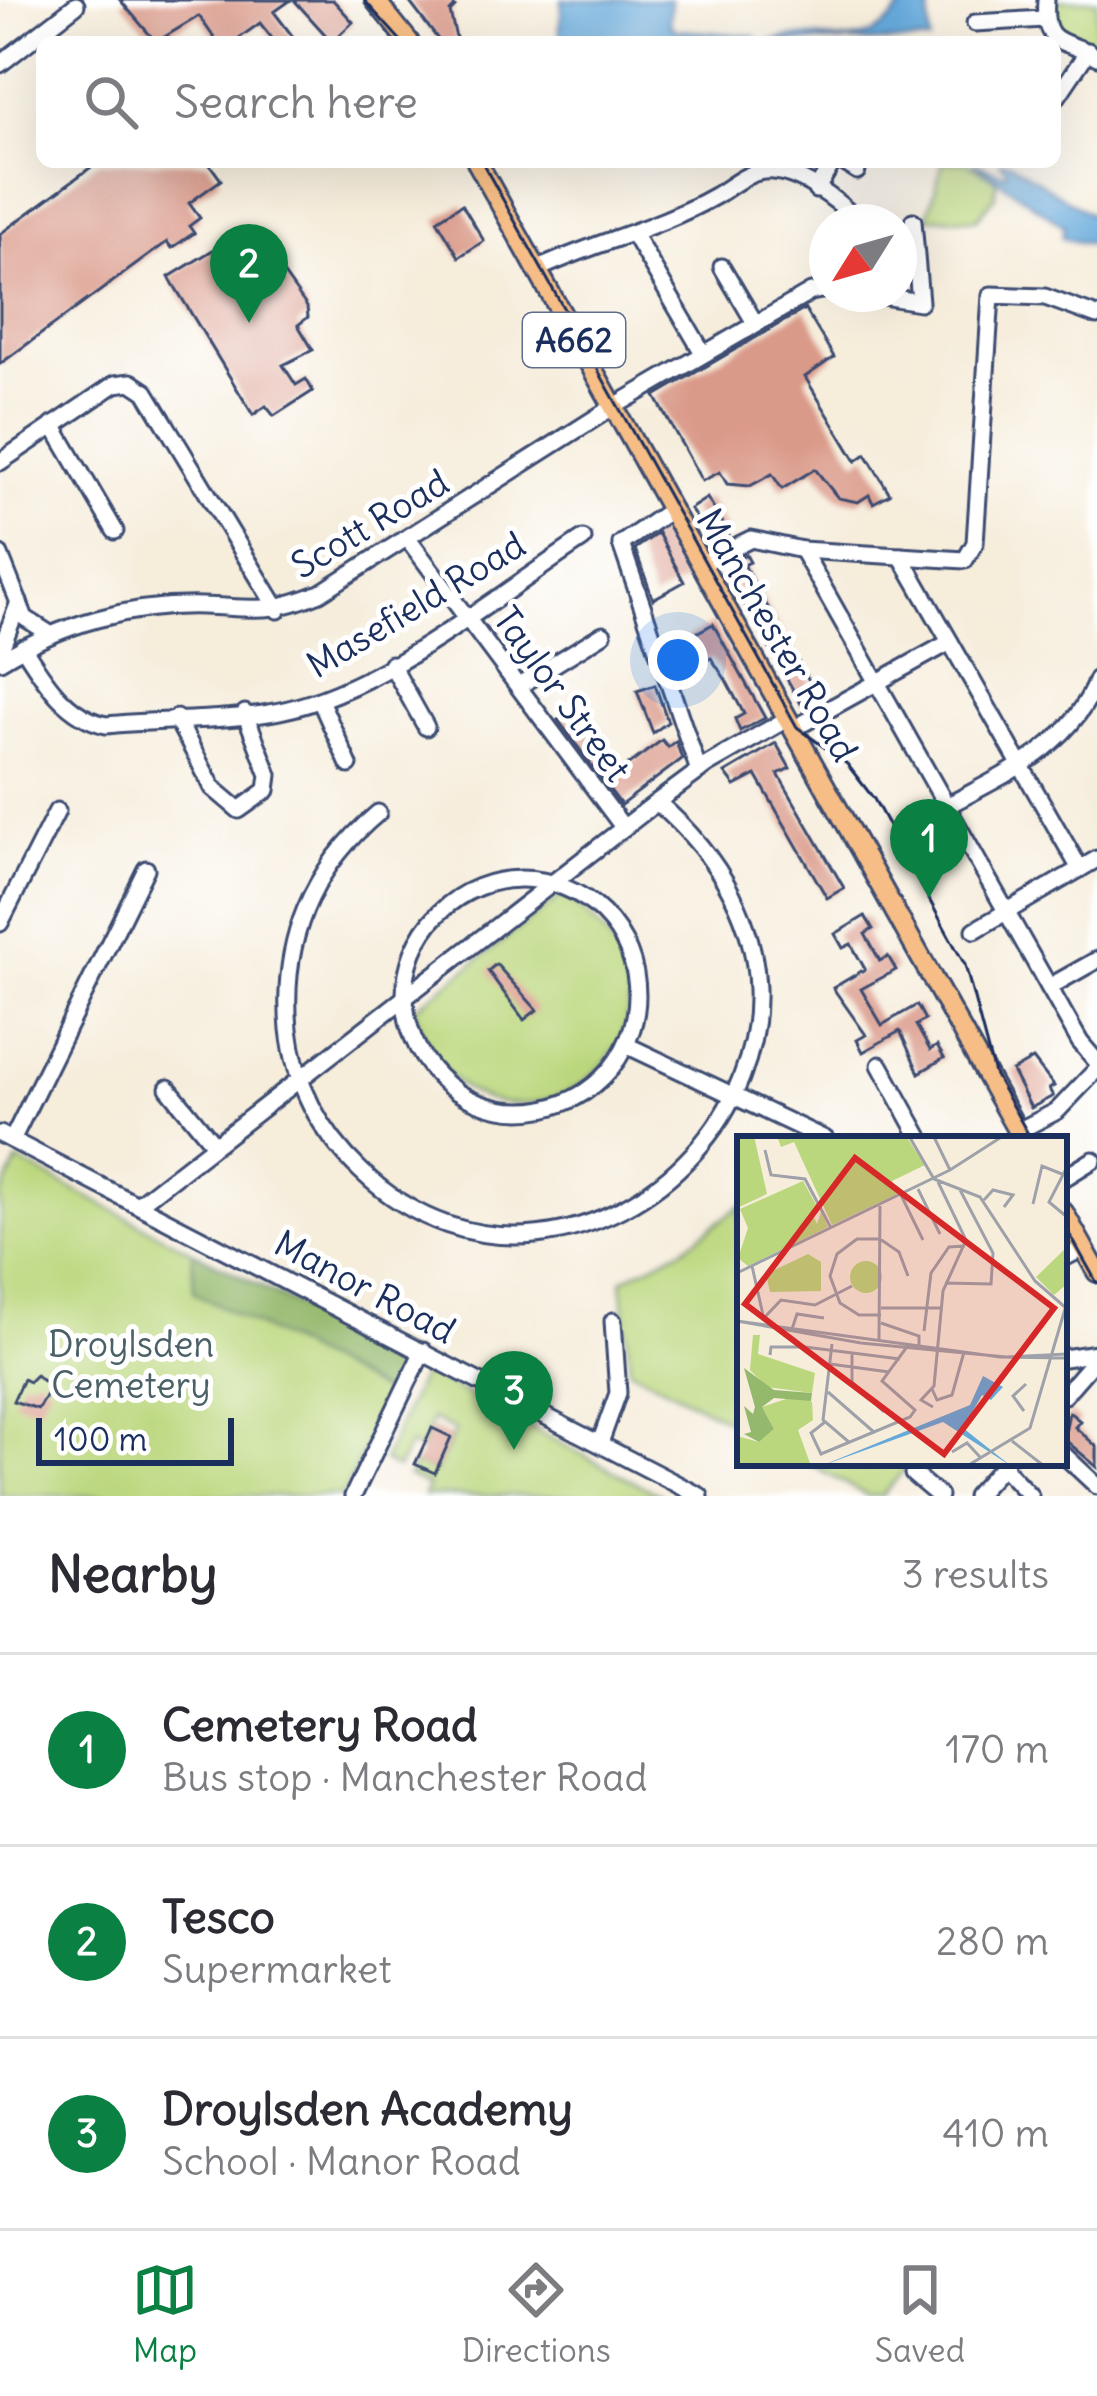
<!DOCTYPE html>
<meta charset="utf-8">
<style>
body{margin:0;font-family:Delius,sans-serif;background:#f7f7f7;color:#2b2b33}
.compass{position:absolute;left:809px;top:204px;width:108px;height:108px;border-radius:50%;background:#fff;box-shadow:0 12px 48px #0002;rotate:233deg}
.scale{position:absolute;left:36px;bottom:30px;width:198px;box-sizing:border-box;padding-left:12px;border:6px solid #1b2f5e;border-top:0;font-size:33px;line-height:42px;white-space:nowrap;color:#1b2f5e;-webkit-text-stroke:9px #fff;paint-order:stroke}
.you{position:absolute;left:678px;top:660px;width:42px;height:42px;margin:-30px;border:9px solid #fff;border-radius:50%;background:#1a73e8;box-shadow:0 0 0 18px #1a73e833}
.badge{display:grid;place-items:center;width:78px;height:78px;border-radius:50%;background:#0b8043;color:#fff;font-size:39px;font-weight:700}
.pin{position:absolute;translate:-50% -99px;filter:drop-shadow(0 3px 6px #0008)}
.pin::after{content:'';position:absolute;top:63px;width:42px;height:36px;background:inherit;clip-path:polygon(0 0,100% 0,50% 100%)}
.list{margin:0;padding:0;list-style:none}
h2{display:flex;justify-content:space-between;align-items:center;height:156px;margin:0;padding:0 48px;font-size:51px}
h2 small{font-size:39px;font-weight:400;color:#7c7c81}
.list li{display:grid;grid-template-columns:78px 1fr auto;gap:36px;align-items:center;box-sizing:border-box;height:192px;padding:0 48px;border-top:3px solid #e1e1e2}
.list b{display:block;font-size:45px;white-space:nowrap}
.list p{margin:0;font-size:39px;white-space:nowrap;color:#7c7c81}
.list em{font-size:39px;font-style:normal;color:#7c7c81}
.icon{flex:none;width:66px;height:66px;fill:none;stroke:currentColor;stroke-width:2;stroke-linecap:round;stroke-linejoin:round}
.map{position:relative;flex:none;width:1097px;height:1496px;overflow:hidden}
.search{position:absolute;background:#fff;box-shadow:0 12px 48px #0002;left:36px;right:36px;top:36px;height:132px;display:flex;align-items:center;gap:30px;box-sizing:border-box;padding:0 42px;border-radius:18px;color:#7c7c81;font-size:45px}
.sheet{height:732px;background:#fff}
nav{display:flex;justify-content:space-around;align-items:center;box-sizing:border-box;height:168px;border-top:3px solid #e1e1e2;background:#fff;font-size:33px;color:#7c7c81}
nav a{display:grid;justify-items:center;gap:6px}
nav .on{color:#0b8043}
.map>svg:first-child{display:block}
.green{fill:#bbd77d;stroke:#6b836e;stroke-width:3}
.forest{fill:#94b86c;stroke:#587465;stroke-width:3}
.water{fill:#65a9da;stroke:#406c9c;stroke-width:3}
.building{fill:#da9a89}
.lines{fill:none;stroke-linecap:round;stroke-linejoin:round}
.minor-casing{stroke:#3c4c71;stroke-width:21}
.major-casing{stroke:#3c4c71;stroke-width:24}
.minor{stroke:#fff;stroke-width:15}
.major{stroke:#f6be86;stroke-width:18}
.tram{stroke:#1b2f5e;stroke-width:3}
.labels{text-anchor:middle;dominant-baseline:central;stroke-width:10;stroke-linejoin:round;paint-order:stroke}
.shield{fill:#fff;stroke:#5f6d8e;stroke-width:3}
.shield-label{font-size:33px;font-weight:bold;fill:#1b2f5e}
.street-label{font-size:36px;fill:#1b2f5e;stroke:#fff}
.park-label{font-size:36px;fill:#4b6167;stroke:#fff}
.inset-road{fill:none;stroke:#9ea1a9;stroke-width:3}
.view{fill:#d62828;fill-opacity:0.15;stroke:#d62828;stroke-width:6}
.inset-edge{fill:none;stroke:#1b2f5e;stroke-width:6}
</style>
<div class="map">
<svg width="1097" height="1496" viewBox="0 0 1097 1496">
<rect width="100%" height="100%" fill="#fff"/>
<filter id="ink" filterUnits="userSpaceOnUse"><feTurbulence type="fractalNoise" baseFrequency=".00833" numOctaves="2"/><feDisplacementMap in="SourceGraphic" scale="24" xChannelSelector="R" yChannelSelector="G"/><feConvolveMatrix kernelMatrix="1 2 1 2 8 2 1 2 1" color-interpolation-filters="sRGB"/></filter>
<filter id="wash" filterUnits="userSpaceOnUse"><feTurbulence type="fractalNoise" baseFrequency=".004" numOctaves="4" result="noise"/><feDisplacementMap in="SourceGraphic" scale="48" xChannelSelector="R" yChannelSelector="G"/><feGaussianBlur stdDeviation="2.7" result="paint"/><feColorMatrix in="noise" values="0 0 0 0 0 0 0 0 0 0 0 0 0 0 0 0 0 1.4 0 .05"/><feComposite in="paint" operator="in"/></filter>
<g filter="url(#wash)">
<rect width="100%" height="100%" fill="#f6eddb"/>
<g class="green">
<polygon points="1053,0 1097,0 1097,50 1056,30"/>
<polygon points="943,162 965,162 997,180 995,197 977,219 927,218"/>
<path d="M563,895C757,1033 468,1221 415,1008Z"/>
<polygon points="18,1161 404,1361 343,1496 0,1496 0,1197"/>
<polygon points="740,1206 740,1427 630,1369 622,1280 684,1248"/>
<polygon points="427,1374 662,1496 424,1496 428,1486 408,1476 415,1464 435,1472 455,1431 432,1419 421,1451 409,1445 397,1469 383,1461 420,1378"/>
<polygon points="807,1463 910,1463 882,1496 868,1496"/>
</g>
<polygon class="forest" points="192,1251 404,1361 388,1395 194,1292"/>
<g class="water">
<polygon points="562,0 671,0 669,23 675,30 754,36 758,42 559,42"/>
<path d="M907,0H929L930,42H769C826,23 861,69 907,0Z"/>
<polygon points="973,162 1003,174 1007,172 1000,162 1009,162 1097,219 1097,246 1062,238 1064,226"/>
</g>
<g id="blocks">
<g class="building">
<polygon points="120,0 291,0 274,12 297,42 275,42 260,23 239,38 242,42 217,42 199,16 156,42"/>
<polygon points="294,0 333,0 353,22 332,42"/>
<polygon points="408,0 450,0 455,7 450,12 457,42 440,42"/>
<polygon points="98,162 208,162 221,180 189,203 200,218 189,226 194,233 172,248 167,242 0,364 0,234"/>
<polygon points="462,204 484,241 459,257 437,220"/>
<polygon points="242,232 263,266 273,259 307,307 308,317 298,325 313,350 283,365 296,385 306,379 313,391 274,416 266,406 253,415 169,277"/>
<polygon points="805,309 834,357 805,377 856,461 866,454 890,494 873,503 869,495 858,502 838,498 815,469 782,489 772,474 750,486 727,484 720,472 702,481 655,396"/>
<polygon points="707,498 729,534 714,543 690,509"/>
<polygon points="658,533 684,582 653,599 635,549"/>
<polygon points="746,555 750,562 744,565 820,700 804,709 723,566"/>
<polygon points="713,624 765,718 740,731 735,719 744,714 726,680 711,658 699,664 685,639"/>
<polygon points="655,685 668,722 653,733 637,691"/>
<polygon points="574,712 619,772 662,740 668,747 676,741 682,759 621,805 558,720"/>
<polygon points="776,743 790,768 778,774 844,888 827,898 756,775 735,786 725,773"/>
<polygon points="865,916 873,929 865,934 880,961 888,956 896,970 861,989 882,1025 917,1005 925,1020 916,1025 930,1050 937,1046 944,1058 919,1073 900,1031 863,1052 857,1040 866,1035 833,988 865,969 851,944 843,948 835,934"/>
<polygon points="496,964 537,1010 524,1020 488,971"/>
<polygon points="1033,1059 1054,1086 1049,1089 1053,1096 1031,1108 1012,1071"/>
<polygon points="36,1375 50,1387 38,1409 13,1401 23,1379 29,1382"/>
<polygon points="1069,1412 1080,1421 1075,1427 1097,1447 1097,1467 1064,1439"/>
<polygon points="432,1428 451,1437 435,1473 415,1464"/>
</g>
</g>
</g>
<g filter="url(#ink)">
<use href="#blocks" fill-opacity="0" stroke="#3c4c71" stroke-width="3"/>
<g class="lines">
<defs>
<g id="minor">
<path d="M1046,0C1042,50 1067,38 1097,57"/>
<polyline points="975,23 1044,19"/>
<polyline points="0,64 76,5"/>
<polyline points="1055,100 1088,51"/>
<polyline points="843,162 857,171"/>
<polyline points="816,190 833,162"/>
<polyline points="634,235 703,353"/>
<polyline points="722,267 755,323"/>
<path d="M536,270C595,242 657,229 715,196C731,187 745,173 764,171C796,168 838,200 859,222"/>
<polyline points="869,294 920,302 913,221"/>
<polyline points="53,425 115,531"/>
<polyline points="0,462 115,384 131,382 146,392 278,610"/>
<polyline points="669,511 621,544 699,771"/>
<polyline points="408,539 623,827"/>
<polyline points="802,550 1080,1042 1097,1062"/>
<polyline points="0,555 25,618 47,632"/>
<polyline points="901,556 1080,869"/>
<polyline points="700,564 751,539 802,550 965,560 975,543 991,295 1045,297 1097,316"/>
<path d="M23,647C44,680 65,716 106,725C163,719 225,722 280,711C383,690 495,597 583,539"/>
<polyline points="0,652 19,602"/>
<path d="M0,661C61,624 131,604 203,606C256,608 269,614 320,593L608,410L811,292L827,289"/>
<polyline points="391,664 426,727"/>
<polyline points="519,686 603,634"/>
<polyline points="320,700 349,765"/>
<polyline points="176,718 213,788 239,810 267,790 269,775 245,713"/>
<polyline points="793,729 950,642"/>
<path d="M945,807C1005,774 1072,747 1097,679"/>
<path d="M378,813C311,869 281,942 289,1029C295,1086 320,1132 361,1171C579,1380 931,1038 657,802"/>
<circle cx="521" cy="995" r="116"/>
<polyline points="0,923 57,811"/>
<polyline points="975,930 1097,859"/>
<polyline points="1049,987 1097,960"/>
<polyline points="626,1045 825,1139"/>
<polyline points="880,1065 921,1139"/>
<polyline points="168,1088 213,1143"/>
<polyline points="1018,1131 1057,1111 1097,1069"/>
<polyline points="0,1134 700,1496"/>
<polyline points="12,1140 146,869"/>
<polyline points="1064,1178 1093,1160"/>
<polyline points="140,1203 657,802 707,765 787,719"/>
<polyline points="1064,1258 1083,1248"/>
<polyline points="1064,1358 1097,1353"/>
<polyline points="1064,1395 1097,1357"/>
<polyline points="600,1443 618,1393 613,1321"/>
<polyline points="1064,1455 1097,1486"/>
<polyline points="1002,1466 1030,1496"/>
<polyline points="913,1474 939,1496"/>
<polyline points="353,1496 423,1351"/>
<polyline points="975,1496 1005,1463"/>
</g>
<g id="major">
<polyline points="375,0 409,42"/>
<polyline points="477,162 1022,1139"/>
<polyline points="1064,1213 1097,1272"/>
</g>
</defs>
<use href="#minor" class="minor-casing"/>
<use href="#major" class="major-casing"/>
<use href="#minor" class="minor"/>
<use href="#major" class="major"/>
<g class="tram">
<polyline points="364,0 402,42"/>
<polyline points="482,162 797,727 847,764 874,799 965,965 994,1074 1031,1139"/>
<polyline points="1064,1224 1097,1283"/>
</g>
</g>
</g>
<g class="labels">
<rect class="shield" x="523" y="313" width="102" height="54" rx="9"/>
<g class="shield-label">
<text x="574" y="340">A662</text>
</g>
<g class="street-label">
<text transform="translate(370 524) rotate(-31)">Scott Road</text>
<text transform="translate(416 605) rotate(-31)">Masefield Road</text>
<text transform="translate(777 635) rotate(60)">Manchester Road</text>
<text transform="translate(562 694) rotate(54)">Taylor Street</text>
<text transform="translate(365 1287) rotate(28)">Manor Road</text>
</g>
<g class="park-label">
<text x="131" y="1344">Droylsden<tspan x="131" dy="41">Cemetery</tspan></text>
</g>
</g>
<g transform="translate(737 1136)">
<rect width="330" height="330" fill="#f6eddb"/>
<path d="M0,0H17L30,58L0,72ZM40,0H169L188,29L155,45L160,58L95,89L57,6L44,11ZM66,45L82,74L75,77L80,88L84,76L91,91L11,130L1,122L11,92L3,73ZM330,111V148L317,159L299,141ZM71,118L84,126V155L33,156L29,138ZM113 141a16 16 0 1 1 32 0a16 16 0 1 1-32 0ZM16,199H23L21,218L78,237L75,257L30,251L13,234ZM61,259L75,266L76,284L61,294L74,330H0V300L22,306L37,293L25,271Z" fill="#bbd77d"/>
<path d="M7,232L37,254L75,257L74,265L37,262L25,271L37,293L22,306L7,298L14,296L7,270L16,278L18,271Z" fill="#94b86c"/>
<path d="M246,240L266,251L254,264L245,259L226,292L274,330L206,286L84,330L233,269Z" fill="#65a9da"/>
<path class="inset-road" d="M172,0L197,43L243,61L298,145L329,172M197,1L213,34M28,14L34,39L68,43L94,92M330,31L312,66L330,81M181,53L203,98M164,59L186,104M247,64L256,54L276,59L267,71M296,68L305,30L325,38M15,130L26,179M0,137L213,34L266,0M208,147L254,148L256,117L222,52M144,172H204M144,179H122L103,167L93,140L100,118L120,103H143L162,116L171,140M26,183L44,164L78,169L115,150M0,185L263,221L330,222M0,185L124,207L269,221L330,218M144,187L182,200V209M55,193L60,178L87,182M187,195L194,137L212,111L228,110M142,204L143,70M95,208L86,284L113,307M115,217V246L147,276M33,219L34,211H68L163,223M93,228L152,236M195,253L200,264L215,259L227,216M91,256L138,297M196,271L184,264L197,250L206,155L229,104L201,46M287,275L276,260L289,248M88,286L74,297L84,318L173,281L178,274L145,245L172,208M275,305L307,330M215,316L230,307L243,321M230,330L293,292L328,173"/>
<path class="view" d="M118,22L317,172L207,318L8,168Z"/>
<rect width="330" height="330" class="inset-edge"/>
</g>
</svg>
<svg class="compass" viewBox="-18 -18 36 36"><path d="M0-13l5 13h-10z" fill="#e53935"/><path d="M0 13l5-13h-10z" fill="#7c7c81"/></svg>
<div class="scale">100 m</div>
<div class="you"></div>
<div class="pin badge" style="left:929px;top:898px">1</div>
<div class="pin badge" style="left:249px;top:323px">2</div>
<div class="pin badge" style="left:514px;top:1450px">3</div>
<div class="search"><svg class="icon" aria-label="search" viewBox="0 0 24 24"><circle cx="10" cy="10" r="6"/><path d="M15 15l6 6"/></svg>Search here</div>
</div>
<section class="sheet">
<h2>Nearby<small>3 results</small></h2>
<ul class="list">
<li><span class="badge">1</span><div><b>Cemetery Road</b><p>Bus stop · Manchester Road</p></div><em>170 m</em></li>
<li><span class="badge">2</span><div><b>Tesco</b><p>Supermarket</p></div><em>280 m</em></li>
<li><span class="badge">3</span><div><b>Droylsden Academy</b><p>School · Manor Road</p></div><em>410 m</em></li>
</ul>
</section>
<nav>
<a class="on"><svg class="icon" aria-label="map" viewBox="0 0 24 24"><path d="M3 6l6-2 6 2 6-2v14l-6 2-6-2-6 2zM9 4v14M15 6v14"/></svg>Map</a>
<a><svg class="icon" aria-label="directions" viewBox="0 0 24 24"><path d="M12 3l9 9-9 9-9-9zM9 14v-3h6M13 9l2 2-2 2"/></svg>Directions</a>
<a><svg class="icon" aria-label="saved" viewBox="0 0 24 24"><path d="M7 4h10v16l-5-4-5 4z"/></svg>Saved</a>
</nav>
